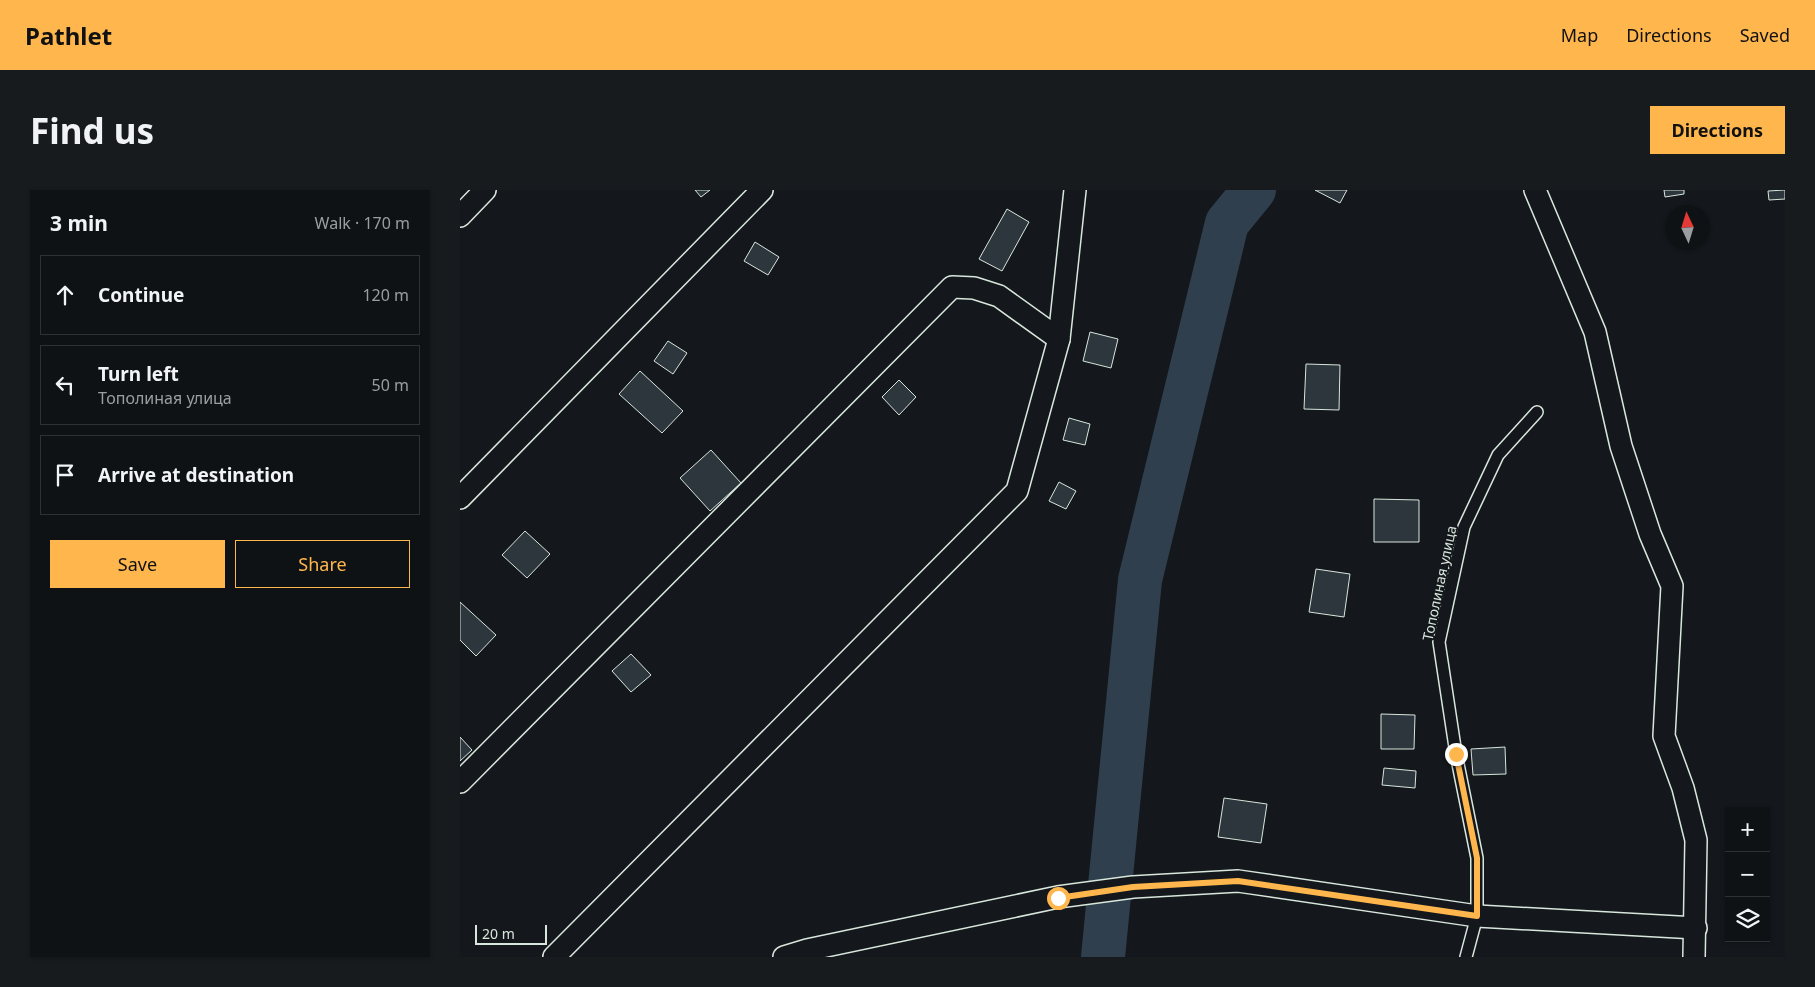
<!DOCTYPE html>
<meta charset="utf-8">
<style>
body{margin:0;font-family:"Noto Sans",sans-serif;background:#181b1e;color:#f1f3f6}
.controls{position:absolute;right:15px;bottom:15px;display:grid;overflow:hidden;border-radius:0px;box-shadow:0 1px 4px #0004}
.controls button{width:45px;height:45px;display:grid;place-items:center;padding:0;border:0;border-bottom:1px solid #2f3234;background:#0f1215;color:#f1f3f6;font:25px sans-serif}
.compass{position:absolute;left:1205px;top:15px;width:45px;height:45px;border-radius:50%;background:#0f1215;box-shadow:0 1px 4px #0004;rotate:356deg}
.scale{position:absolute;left:15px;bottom:12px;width:72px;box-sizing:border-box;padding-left:5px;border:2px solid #d8e6dc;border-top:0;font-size:14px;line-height:18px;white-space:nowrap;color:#d8e6dc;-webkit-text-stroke:4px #14181c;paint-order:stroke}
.stop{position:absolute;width:15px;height:15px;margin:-11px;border:4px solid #ffb74d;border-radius:50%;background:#fff}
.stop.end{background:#ffb74d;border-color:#fff;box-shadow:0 1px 5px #0008}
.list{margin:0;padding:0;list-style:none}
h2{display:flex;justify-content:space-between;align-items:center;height:65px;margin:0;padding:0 20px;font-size:21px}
h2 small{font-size:16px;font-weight:400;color:#9b9ea0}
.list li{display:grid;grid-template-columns:32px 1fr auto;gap:15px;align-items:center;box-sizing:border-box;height:80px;margin:0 10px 10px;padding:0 10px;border:1px solid #2f3234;border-radius:0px}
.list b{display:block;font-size:19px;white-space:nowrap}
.list p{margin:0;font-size:16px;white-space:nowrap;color:#9b9ea0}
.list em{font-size:16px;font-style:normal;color:#9b9ea0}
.actions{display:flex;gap:10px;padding:15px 20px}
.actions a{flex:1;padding:11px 0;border:1px solid #ffb74d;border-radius:0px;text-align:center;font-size:18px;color:#ffb74d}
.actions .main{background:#ffb74d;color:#111}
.icon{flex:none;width:28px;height:28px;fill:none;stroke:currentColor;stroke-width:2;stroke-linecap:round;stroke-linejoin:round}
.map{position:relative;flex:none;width:1325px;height:767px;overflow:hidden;border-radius:0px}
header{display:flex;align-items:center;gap:30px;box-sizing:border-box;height:70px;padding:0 25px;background:#ffb74d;color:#111}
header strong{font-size:24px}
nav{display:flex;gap:28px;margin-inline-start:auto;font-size:18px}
.intro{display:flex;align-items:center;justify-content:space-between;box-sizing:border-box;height:120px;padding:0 30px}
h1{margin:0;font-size:35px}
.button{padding:12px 22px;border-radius:0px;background:#ffb74d;color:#111;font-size:18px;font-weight:700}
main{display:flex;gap:30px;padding:0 30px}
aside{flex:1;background:#0f1215;border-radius:0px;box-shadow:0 1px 4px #0004}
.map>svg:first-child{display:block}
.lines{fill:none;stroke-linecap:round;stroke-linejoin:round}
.river{stroke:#2f3f4d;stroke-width:44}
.building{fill:#2c363c;stroke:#d8e6dc}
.lane-casing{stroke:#d8e6dc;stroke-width:14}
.street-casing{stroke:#d8e6dc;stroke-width:24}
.lane{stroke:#14181c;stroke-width:11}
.street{stroke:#14181c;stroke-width:21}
.route{stroke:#ffb74d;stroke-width:6}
.labels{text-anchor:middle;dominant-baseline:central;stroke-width:4;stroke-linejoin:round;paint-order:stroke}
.street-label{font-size:14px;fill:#d8e6dc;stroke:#14181c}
</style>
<header>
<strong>Pathlet</strong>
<nav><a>Map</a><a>Directions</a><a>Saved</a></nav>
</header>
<div class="intro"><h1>Find us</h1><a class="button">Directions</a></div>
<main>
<aside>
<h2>3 min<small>Walk · 170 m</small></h2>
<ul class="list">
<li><svg class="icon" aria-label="ahead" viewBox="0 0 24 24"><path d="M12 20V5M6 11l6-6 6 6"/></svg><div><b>Continue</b></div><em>120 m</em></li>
<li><svg class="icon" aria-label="left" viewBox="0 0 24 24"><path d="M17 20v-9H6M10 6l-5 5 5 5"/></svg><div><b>Turn left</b><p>Тополиная улица</p></div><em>50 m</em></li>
<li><svg class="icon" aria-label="arrive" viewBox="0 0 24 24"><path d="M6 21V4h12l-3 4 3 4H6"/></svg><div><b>Arrive at destination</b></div></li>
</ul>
<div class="actions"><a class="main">Save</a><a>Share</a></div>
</aside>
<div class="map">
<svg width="1325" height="767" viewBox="0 0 1325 767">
<rect width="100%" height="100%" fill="#14181c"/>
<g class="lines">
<polyline class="river" points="643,767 680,390 767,33 794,0"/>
</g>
<g class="building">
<polygon points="235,0 250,0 241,7"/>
<polygon points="855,0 887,0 880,13"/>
<polygon points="1204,0 1224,0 1224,4 1205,7"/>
<polygon points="1325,0 1325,9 1309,10 1308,1"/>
<polygon points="547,19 569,32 542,81 519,69"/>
<polygon points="295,52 319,67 308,85 284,71"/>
<polygon points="630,142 658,149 651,178 623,171"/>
<polygon points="208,151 227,163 213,184 194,171"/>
<polygon points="846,174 880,175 879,220 844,219"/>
<polygon points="180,181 223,221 202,243 159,204"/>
<polygon points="439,190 456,207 439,225 422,207"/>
<polygon points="609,228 630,234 625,255 603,250"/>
<polygon points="251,260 281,293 250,321 220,288"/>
<polygon points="599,292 616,301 606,319 589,311"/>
<polygon points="914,309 959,310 959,352 914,352"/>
<polygon points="65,341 90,364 67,388 42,365"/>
<polygon points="856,379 890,384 884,427 849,422"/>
<polygon points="0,412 36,445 16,466 0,450"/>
<polygon points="171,464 191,485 171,502 152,481"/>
<polygon points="921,524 955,525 954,559 921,559"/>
<polygon points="0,547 12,560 0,571"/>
<polygon points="1045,557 1046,584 1013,585 1011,559"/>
<polygon points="924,578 956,581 955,598 922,595"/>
<polygon points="764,608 807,614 801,653 758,647"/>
</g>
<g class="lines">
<defs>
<polyline id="lane" points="1006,767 1017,726 1017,668 996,564 979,452 1004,337 1038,265 1077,222"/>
<g id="street">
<polyline points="1075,0 1135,142 1161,256 1190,344 1212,396 1204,546 1223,598 1236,650 1234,767"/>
<polyline points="0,26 25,0"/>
<polyline points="0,308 302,0"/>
<polyline points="0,592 492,97 514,98 539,106 599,149"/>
<polyline points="94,767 557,301 599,149 615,0"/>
<polyline points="324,767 347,760 598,707 673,697 778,691 1017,726 1236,738"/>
</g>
</defs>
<use href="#lane" class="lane-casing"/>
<use href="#street" class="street-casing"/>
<use href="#lane" class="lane"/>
<use href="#street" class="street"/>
</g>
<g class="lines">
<polyline class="route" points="598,708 673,697 778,691 1017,726 1017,668 996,564"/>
</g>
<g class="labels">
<g class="street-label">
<text transform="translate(979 393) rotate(-78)">Тополиная улица</text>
</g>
</g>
</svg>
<div class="controls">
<button>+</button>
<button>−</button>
<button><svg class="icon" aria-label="layers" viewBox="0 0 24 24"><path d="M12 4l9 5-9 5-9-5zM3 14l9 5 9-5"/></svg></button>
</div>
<svg class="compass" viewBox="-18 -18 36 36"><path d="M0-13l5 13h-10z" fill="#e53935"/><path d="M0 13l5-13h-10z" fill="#9b9ea0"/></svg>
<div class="scale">20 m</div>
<div class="stop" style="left:598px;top:708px"></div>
<div class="stop end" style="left:996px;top:564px"></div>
</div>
</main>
